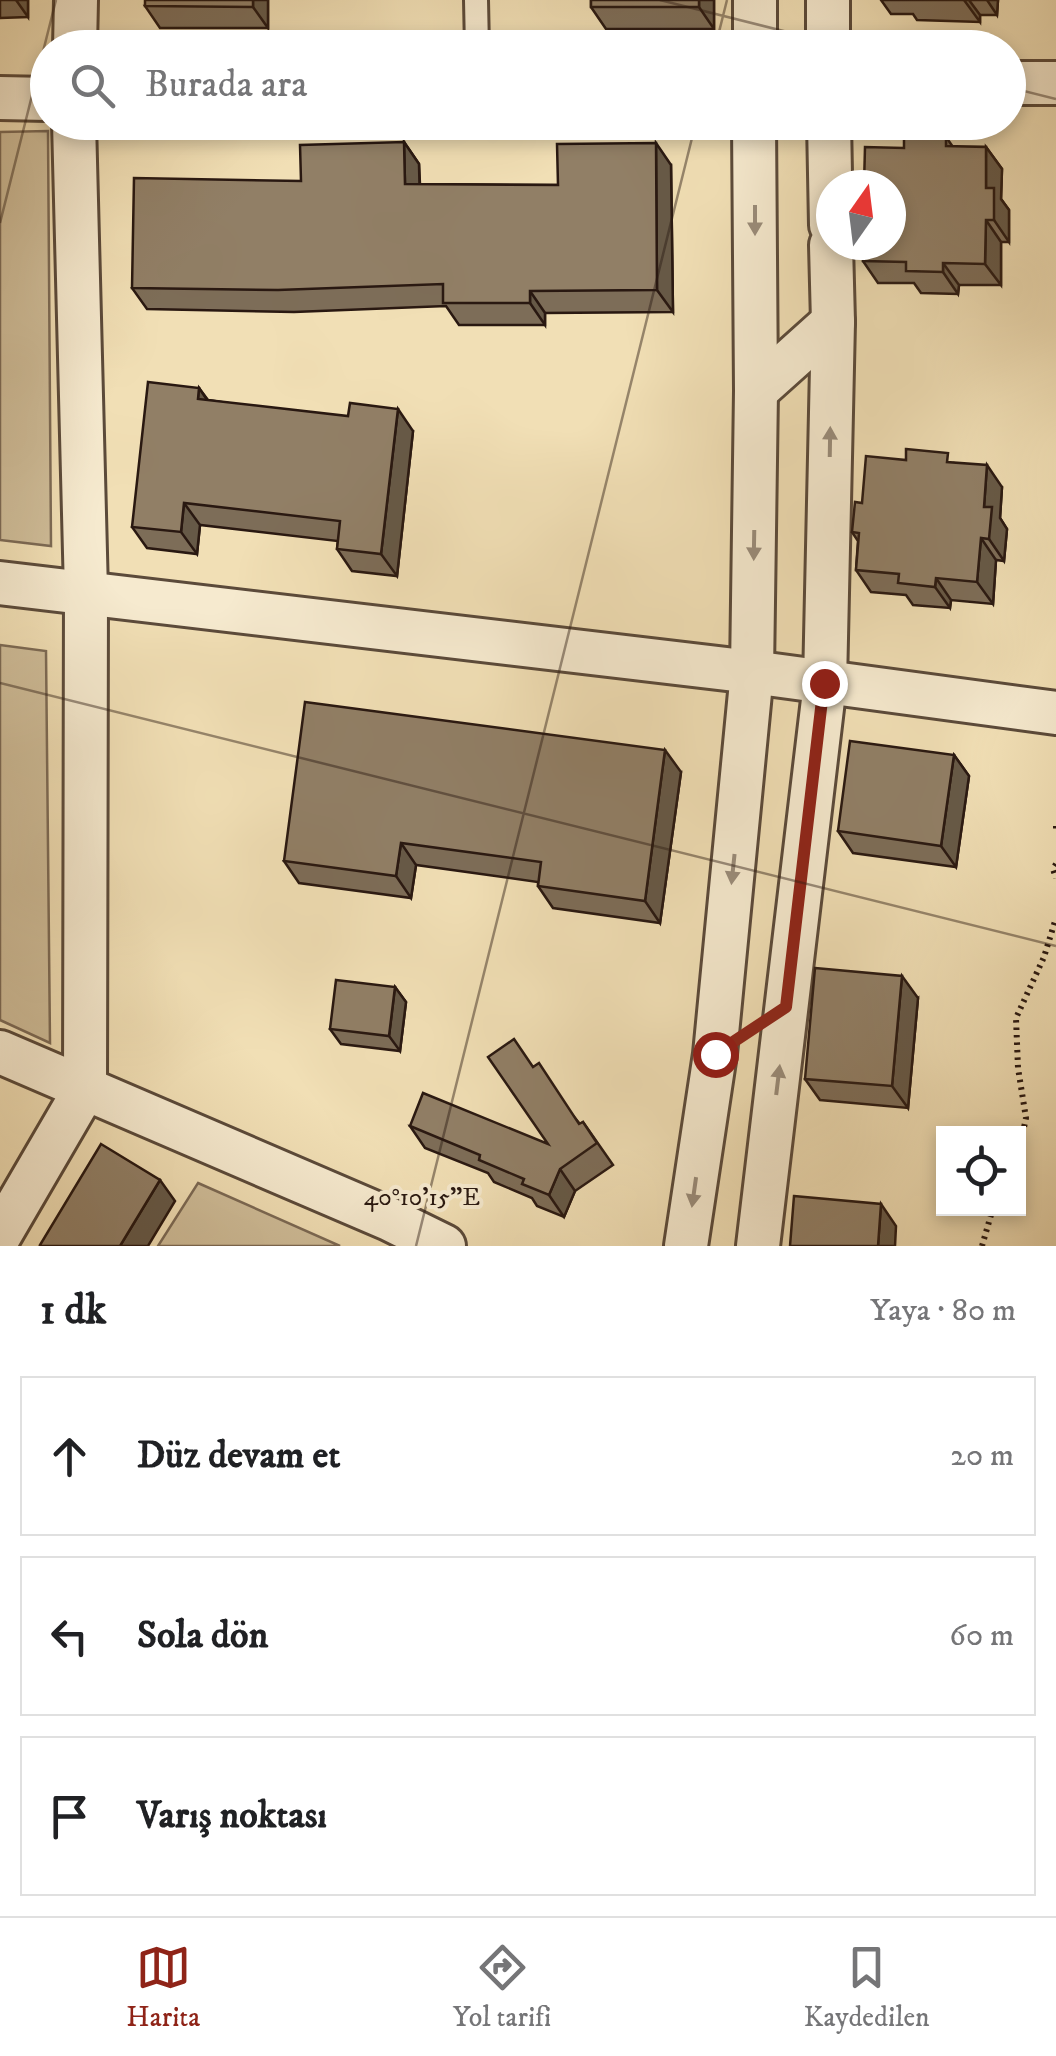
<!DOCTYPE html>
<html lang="tr">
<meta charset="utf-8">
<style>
body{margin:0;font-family:"IM FELL DW Pica",serif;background:#f2f2f2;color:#202124}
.controls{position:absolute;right:30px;bottom:30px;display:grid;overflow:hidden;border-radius:0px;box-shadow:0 5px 15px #0003}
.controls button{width:90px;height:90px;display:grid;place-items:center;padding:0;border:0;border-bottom:2px solid #e0e0e0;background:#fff;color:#202124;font:50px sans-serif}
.compass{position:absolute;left:816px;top:170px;width:90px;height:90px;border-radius:50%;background:#fff;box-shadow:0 5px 15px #0003;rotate:14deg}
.stop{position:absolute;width:30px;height:30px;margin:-22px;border:8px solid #8f2418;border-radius:50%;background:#fff}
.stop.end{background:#8f2418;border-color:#fff;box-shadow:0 2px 10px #0008}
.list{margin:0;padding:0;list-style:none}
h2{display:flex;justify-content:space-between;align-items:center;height:130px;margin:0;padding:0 40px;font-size:42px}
h2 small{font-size:32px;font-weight:400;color:#757577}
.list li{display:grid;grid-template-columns:65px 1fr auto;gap:30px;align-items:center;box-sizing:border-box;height:160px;margin:0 20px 20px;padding:0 20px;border:2px solid #e0e0e0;border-radius:0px}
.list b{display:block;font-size:38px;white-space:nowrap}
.list em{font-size:32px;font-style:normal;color:#757577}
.icon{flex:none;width:55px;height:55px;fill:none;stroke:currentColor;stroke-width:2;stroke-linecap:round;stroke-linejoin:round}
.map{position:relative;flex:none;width:1056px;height:1246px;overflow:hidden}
.search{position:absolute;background:#fff;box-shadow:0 5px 15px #0003;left:30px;right:30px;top:30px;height:110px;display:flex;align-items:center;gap:25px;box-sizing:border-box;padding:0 35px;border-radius:55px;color:#757577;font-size:38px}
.sheet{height:670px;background:#fff}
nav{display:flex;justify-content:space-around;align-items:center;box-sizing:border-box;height:140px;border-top:2px solid #e0e0e0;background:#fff;font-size:28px;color:#757577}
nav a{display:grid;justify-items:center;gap:5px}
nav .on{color:#8f2418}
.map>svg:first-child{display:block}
.green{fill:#cfbd99;stroke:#7c6a55;stroke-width:2.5}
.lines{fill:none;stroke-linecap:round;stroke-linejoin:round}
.lane-casing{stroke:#5b4a3a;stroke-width:28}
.street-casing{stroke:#5b4a3a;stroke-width:48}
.path{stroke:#291811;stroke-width:6;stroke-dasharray:2.5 5;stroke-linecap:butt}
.lane{stroke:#f6eacf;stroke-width:22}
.street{stroke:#f6eacf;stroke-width:42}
.wall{fill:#7d6d58;stroke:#291811;stroke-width:2.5}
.shaded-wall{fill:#665947;stroke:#291811;stroke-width:2.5}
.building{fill:#917f66;stroke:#291811;stroke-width:2.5}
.oneway{fill:#9a8c7a}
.route{stroke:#8f2418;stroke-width:12}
.ticks{fill:none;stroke:#291811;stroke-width:2.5;stroke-opacity:0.45}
.ticks-label{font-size:25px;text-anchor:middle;fill:#291811;stroke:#f6eacf;stroke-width:8;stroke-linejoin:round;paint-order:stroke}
</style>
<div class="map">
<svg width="1056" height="1246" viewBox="0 0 1056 1246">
<rect width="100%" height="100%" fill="#f1dfb5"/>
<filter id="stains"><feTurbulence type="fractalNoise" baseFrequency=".002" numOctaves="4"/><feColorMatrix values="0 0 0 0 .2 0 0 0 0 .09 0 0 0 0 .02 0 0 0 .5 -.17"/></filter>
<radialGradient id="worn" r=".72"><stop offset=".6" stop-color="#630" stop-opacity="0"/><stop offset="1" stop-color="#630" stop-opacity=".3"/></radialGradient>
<g class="green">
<polygon points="48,131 51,546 0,540 0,132"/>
<polygon points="0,645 46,651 50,1043 0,1020"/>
<polygon points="198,1183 340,1246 158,1246"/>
</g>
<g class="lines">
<defs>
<polyline id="lane" points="476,0 477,48"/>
<g id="street">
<polyline points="828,0 828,48"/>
<polyline points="75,48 76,0"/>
<polyline points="755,48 755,0"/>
<polyline points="1008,83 1056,83"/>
<polyline points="0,98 48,99"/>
<polyline points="829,122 831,225"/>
<polyline points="756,391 833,322"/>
<polyline points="0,583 752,672 1056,713"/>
<polyline points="0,1052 389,1219 444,1246"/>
<polyline points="0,1235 85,1089 86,592 74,122"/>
<polyline points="686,1246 715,1054 752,672 756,391 754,122"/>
<polyline points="758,1246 825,683 833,322 831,245"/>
</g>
</defs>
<use href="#lane" class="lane-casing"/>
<use href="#street" class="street-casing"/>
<g class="path">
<polyline points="1056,826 1056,829"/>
<polyline points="1056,864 1053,869 1056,878"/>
<polyline points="1018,1156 1026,1118 1018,1068 1016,1018 1044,957 1056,918"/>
<polyline points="982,1246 993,1208"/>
</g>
<use href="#lane" class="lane"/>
<use href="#street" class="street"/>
</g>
<g class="wall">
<polygon points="0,0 28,0 28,17 0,18"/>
<polygon points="268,0 268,28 160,28 145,6"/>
<polygon points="591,0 714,0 714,29 606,29 591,7"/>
<polygon points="881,0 998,0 997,15 980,15 980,22 917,20 913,14 891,14"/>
<polygon points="946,137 953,147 986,147 1002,169 1001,199 1009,210 1009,242 1001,242 1001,285 959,285 958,294 921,293 914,283 878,283 863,261 904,148"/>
<polygon points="404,142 419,164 420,184 558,185 671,165 673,312 545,313 545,325 459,325 446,306 294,312 147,309 132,288"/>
<polygon points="199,388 208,400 413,431 397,576 352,571 337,549 338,541 200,525 197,554 147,548 132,527"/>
<polygon points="954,463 1002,487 1000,518 1007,529 1004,561 996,560 993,604 951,600 950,608 913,605 906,595 871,592 856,570 858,541 852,532 862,503"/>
<polygon points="954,755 969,776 956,867 853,853 838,831"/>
<polygon points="681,772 660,923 553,908 538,886 538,882 416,865 411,898 299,883 284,861"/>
<polygon points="395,987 406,1002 400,1051 341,1044 330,1029"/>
<polygon points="918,998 908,1108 820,1100 805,1079"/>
<polygon points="533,1067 580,1124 583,1122 613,1165 575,1191 564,1217 537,1206 532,1198 494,1182 488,1173 425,1148 410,1126 548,1144"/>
</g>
<g class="shaded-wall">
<polygon points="16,0 28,0 28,17"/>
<polygon points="253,0 268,0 268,28 253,7"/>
<polygon points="699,0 714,0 714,29 699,7"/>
<polygon points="964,0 969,0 980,15 980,22"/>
<polygon points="987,0 998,0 997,15"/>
<polygon points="404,142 419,164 420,206 405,184"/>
<polygon points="656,143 671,165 673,312 657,290"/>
<polygon points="986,147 1002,169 1001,199 1009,210 1009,242 994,220 986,188"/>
<polygon points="986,220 1001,242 1001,285 985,264"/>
<polygon points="943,263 959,285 958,294 943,272"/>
<polygon points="530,291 545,313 545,325 530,303"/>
<polygon points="199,388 214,410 198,399"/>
<polygon points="398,409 413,431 397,576 381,554"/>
<polygon points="987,465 1002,487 1000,518 1007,529 1004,561 989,539 984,507"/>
<polygon points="184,503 200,525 197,554 181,532"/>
<polygon points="981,538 996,560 993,604 977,582"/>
<polygon points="936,578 951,600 950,608 935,587"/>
<polygon points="665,750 681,772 660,923 645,901"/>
<polygon points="954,755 969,776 956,867 941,846"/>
<polygon points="401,843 416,865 411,898 396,876"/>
<polygon points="902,976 918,998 908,1108 892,1086"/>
<polygon points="395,987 406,1002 400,1051 389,1036"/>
<polygon points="560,1169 575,1191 564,1217 549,1195"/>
<polygon points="160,1180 175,1201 148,1246 120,1246"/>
<polygon points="881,1204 896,1226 895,1246 878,1246"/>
</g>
<g class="building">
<polygon points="145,0 253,0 253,7 145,6"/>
<rect x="591" y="0" width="108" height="7"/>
<polygon points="904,137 946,137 946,146 986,147 986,188 994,188 994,220 986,220 985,264 943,263 943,272 906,271 906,262 863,261 863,245 891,245 891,185 864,185 865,147 904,148"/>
<polygon points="404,142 405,184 558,185 557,144 656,143 657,290 530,291 530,303 443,303 443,284 278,290 132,288 134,178 301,181 300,145"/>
<polygon points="148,382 199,388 198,399 348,416 350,403 398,409 381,554 337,549 340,521 184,503 181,532 132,527"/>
<polygon points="906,449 948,453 947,462 987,465 984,507 992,507 989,539 981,538 977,582 936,578 935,587 898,583 899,574 856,570 859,533 852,532 855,502 862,503 866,456 906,460"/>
<polygon points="305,702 665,750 645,901 538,886 541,862 401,843 396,876 284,861"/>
<polygon points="850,741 954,755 941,846 838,831"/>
<polygon points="815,968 902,976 892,1086 805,1079"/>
<polygon points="336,980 395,987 389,1036 330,1029"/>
<polygon points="514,1039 533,1067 539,1063 579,1124 583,1122 597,1143 560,1169 549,1195 522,1184 524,1179 479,1160 480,1155 410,1126 423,1093 548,1144 488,1057"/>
<polygon points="101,1144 160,1180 120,1246 42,1246 40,1245"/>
<polygon points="794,1196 881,1204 878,1246 790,1246"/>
</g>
<defs><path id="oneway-solid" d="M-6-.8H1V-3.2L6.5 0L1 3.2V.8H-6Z" transform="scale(2.5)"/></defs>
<g class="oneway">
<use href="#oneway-solid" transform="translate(755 220) rotate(90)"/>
<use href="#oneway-solid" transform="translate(830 442) rotate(-89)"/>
<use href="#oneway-solid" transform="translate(754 545) rotate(91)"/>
<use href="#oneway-solid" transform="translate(733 869) rotate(96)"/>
<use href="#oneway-solid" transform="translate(778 1080) rotate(-83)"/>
<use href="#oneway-solid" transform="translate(694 1192) rotate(98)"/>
</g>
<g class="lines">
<polyline class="route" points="715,1054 786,1007 824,683"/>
</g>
<path class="ticks" d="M660,0L851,48M715,48L727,0M1008,87L1056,99M0,223L56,0M0,683L1056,946M416,1246L696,122"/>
<g class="ticks-label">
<text x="422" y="1205">40°10'15"E</text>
</g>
<rect width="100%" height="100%" filter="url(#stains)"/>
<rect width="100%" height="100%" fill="url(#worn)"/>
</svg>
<div class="controls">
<button><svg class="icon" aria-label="locate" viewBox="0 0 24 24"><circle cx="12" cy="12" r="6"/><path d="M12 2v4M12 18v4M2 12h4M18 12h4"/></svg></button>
</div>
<svg class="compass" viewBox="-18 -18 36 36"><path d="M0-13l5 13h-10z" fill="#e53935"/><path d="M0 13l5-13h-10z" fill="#757577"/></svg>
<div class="stop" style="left:715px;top:1054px"></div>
<div class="stop end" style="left:824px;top:683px"></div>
<div class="search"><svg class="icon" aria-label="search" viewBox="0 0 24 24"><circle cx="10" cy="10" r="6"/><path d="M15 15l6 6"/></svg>Burada ara</div>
</div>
<section class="sheet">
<h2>1 dk<small>Yaya · 80 m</small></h2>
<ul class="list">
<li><svg class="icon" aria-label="ahead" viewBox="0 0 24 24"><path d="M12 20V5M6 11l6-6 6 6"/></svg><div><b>Düz devam et</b></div><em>20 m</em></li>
<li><svg class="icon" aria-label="left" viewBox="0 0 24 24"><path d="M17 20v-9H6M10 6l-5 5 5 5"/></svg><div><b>Sola dön</b></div><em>60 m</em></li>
<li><svg class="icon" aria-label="arrive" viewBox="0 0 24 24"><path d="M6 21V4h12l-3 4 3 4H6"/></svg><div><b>Varış noktası</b></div></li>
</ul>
</section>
<nav>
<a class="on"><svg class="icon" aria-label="map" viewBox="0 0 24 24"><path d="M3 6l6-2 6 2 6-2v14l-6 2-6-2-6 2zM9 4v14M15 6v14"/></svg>Harita</a>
<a><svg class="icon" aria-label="directions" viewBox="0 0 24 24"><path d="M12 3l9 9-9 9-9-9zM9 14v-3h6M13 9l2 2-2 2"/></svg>Yol tarifi</a>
<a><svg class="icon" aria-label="saved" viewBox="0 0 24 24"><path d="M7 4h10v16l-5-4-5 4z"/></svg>Kaydedilen</a>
</nav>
